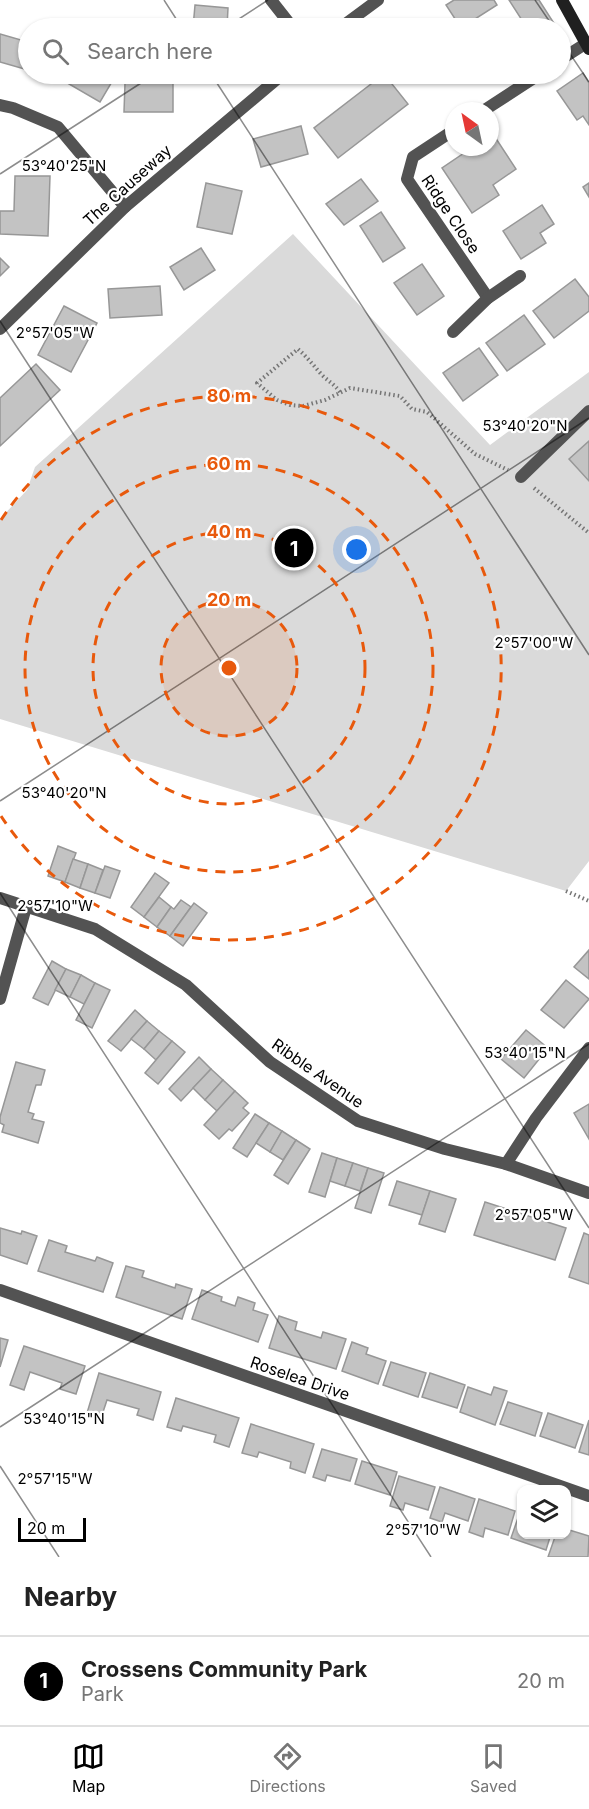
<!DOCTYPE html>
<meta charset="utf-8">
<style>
body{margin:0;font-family:Inter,sans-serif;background:#f2f2f2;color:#222}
.controls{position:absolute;right:18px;bottom:18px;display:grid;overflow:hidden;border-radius:12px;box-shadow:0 2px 4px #0004}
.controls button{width:54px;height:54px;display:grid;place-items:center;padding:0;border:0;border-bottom:2px solid #e0e0e0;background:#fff;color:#222;font:30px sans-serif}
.compass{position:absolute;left:445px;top:102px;width:54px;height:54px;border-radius:50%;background:#fff;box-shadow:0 2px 4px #0004;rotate:327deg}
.scale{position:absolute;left:18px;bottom:15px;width:68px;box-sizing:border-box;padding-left:6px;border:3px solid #000;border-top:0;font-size:16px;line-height:21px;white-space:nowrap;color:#000;-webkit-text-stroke:4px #fff;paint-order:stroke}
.you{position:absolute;left:357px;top:550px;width:21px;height:21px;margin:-15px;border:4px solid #fff;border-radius:50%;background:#1a73e8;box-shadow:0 0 0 9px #1a73e833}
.badge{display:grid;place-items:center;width:39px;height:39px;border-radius:50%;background:#000;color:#fff;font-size:20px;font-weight:700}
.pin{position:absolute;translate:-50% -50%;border:3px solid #fff;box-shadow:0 2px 6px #0006}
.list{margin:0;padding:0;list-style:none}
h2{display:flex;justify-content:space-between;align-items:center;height:78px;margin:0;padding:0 24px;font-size:26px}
h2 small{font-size:20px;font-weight:400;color:#767676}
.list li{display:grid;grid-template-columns:39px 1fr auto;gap:18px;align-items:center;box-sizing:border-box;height:90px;padding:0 24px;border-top:2px solid #e0e0e0}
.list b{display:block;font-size:22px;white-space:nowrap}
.list p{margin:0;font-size:20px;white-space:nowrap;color:#767676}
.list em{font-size:20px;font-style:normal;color:#767676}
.icon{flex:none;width:33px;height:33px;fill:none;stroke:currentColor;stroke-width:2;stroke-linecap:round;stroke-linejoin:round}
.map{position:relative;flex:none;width:589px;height:1557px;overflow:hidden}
.search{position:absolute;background:#fff;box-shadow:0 2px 4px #0004;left:18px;right:18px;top:18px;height:66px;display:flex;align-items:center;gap:15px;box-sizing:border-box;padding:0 21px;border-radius:33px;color:#767676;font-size:22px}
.sheet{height:168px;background:#fff}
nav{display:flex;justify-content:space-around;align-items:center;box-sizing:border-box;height:84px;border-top:2px solid #e0e0e0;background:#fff;font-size:16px;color:#767676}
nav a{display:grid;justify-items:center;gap:3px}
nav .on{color:#000}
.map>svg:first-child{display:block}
.green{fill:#dadada}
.building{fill:#c3c3c3;stroke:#979797;stroke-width:1.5}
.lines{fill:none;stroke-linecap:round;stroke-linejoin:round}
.path{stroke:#757575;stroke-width:4;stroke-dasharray:1.5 3;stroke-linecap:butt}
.lane{stroke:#535353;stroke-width:12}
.street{stroke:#535353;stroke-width:12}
.secondary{stroke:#202020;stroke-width:12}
.ticks{fill:none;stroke:#000;stroke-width:1.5;stroke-opacity:0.45}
.ring{fill:none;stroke:#e8590c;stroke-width:3;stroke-dasharray:10 8}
.labels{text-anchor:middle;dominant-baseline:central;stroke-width:4.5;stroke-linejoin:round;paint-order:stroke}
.street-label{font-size:16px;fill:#000;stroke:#fff}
.ticks-label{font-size:15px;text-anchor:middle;fill:#000;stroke:#fff;stroke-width:4.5;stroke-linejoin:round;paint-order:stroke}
.centre{fill:#e8590c;stroke:#fff;stroke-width:3}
.ring-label{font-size:18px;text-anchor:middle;font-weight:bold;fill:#e8590c;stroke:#fff;stroke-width:4.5;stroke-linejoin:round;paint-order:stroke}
</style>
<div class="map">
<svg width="589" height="1557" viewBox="0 0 589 1557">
<rect width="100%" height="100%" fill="#fff"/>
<polygon class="green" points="293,234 490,445 589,372 589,861 566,891 0,719 0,519 27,490 35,467"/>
<g class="building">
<polygon points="454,0 494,0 497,5 461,28 446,5"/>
<polygon points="509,0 539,0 557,28 527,28"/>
<polygon points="195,5 228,8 227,28 193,28"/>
<polygon points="409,20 423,28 403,28"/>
<polygon points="0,34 28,42 28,70 0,62"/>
<polygon points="583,73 589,83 589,125 583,116 577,120 557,91"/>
<polygon points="59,74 102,74 113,80 100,102 57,77"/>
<polygon points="384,74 408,104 338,158 314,128"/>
<polygon points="125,83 173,83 173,112 124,112"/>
<polygon points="301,126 308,154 261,167 253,139"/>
<polygon points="493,134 516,169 493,185 499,195 472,213 442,168 473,147 490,147 490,136"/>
<polygon points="15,176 50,176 48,236 0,234 0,211 14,211"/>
<polygon points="361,179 378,201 344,225 326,204"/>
<polygon points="206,183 242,191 232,234 197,227"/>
<polygon points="589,183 589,197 583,187"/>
<polygon points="542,205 554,224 540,233 546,243 521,259 503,231"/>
<polygon points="381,212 405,248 383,262 360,226"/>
<polygon points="201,248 215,270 184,290 170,267"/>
<polygon points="0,258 9,267 0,276"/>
<polygon points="422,264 444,296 417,315 394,283"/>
<polygon points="575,279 589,297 589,311 554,338 533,311"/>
<polygon points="160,286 162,315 110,318 108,289"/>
<polygon points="64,306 97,323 71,372 38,355"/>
<polygon points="524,315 545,344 507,371 486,343"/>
<polygon points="479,348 498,375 463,401 443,373"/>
<polygon points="36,364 60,390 0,446 0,398"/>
<polygon points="589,441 589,481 569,459"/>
<polygon points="58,846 76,853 65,882 48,876"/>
<polygon points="73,859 88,864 80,888 65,882"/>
<polygon points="88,864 103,870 95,893 80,888"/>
<polygon points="105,866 120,871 110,898 95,893"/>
<polygon points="155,873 169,883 144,917 131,907"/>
<polygon points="159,897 171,907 157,927 144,917"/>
<polygon points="181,900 191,907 170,936 157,927 171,907 174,909"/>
<polygon points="194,903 207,913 183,946 170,936"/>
<polygon points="589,950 589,979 574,967"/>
<polygon points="52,961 66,969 48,1005 33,998"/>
<polygon points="66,969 81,975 70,997 55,990"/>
<polygon points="81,975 95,983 84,1004 70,997"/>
<polygon points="566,980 589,999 564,1028 541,1010"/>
<polygon points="95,983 110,990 92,1028 76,1020"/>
<polygon points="135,1010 147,1021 121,1051 108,1041"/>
<polygon points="147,1021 159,1031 144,1049 131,1039"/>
<polygon points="526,1030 548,1048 524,1078 501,1059"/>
<polygon points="159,1031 172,1041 156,1060 144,1049"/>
<polygon points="172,1041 185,1052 158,1084 145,1073"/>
<polygon points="199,1057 211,1069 181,1101 169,1089"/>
<polygon points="16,1062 45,1070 41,1085 36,1085 28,1112 34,1114 32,1119 44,1122 38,1143 2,1132 4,1125 0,1123 0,1117"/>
<polygon points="211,1069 223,1080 205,1100 193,1088"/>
<polygon points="223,1080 235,1091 217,1111 205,1100"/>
<polygon points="235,1091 248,1103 243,1108 249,1113 232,1131 229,1129 219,1139 204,1125"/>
<polygon points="589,1104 589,1139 574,1113"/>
<polygon points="255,1114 269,1123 247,1157 233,1148"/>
<polygon points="269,1123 282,1131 270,1152 256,1143"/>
<polygon points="282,1131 296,1140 283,1160 270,1152"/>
<polygon points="296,1140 310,1149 288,1184 274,1175"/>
<polygon points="322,1153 337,1158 325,1197 309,1192"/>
<polygon points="337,1158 353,1163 345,1186 330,1181"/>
<polygon points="353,1163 368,1168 360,1191 345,1186"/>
<polygon points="368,1168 384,1173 371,1213 355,1208"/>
<polygon points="397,1181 430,1191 422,1215 389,1205"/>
<polygon points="430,1191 456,1199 445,1232 419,1224"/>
<polygon points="485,1202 566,1228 555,1260 474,1235"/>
<polygon points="0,1228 21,1234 22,1231 37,1236 27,1264 0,1255"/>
<polygon points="584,1233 589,1235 589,1284 569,1277"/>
<polygon points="49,1240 67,1246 65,1252 95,1261 97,1257 113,1263 103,1292 38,1271"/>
<polygon points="126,1266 144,1271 142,1277 175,1288 176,1284 192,1289 182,1319 116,1297"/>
<polygon points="202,1290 222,1297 221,1301 235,1306 238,1297 255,1303 253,1310 268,1315 258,1342 192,1319"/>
<polygon points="279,1316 297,1322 295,1330 321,1338 323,1332 346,1339 336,1369 269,1348"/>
<polygon points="0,1338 8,1340 0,1367"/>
<polygon points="352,1342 368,1348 366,1354 386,1361 378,1384 342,1371"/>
<polygon points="24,1346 85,1366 76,1394 60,1389 62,1383 30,1372 24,1390 10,1385"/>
<polygon points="391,1362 426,1373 418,1397 383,1385"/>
<polygon points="99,1373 161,1392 153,1420 137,1415 139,1409 107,1400 101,1418 87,1413"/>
<polygon points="430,1373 465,1385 457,1408 422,1397"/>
<polygon points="468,1387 491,1395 494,1387 507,1391 495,1425 460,1412"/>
<polygon points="176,1398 239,1418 229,1447 214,1442 216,1435 183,1426 181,1431 167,1427"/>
<polygon points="508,1402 542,1413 535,1436 500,1424"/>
<polygon points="548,1413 583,1425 575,1448 540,1436"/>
<polygon points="589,1420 589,1455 579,1452"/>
<polygon points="251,1424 314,1444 305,1473 290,1468 291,1462 259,1452 257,1457 242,1453"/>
<polygon points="322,1449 357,1459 350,1481 327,1475 325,1481 313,1477"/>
<polygon points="362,1461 397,1472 390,1495 355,1484"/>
<polygon points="399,1476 435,1487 428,1510 405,1503 403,1510 390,1506"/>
<polygon points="440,1487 475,1499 468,1521 445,1513 442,1522 430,1518"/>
<polygon points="479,1499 515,1511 508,1535 485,1528 483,1537 469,1532"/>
<polygon points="519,1515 522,1516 522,1534 551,1534 546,1550 511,1538"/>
<polygon points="566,1529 589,1536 588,1557 548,1557 556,1534 566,1534"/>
</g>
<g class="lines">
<g class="path">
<path d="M340,392C334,384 328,381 322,375C314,366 307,357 298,349L257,383L277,400L290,405L303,406L325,400L350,388L400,396L412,409L427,412L475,454L508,470"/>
<polyline points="534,488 589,533"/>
<polyline points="566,891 589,901"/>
</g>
<polyline class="lane" points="521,477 589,411"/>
<g class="street">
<polyline points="271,0 293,28"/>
<polyline points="340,28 378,0"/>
<polyline points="560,60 585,44"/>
<polyline points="0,105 13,108 58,127 125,207"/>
<polyline points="483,111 540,74"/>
<polyline points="454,130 413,157 407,179 488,298"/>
<polyline points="0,329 125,207 283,74"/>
<polyline points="453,332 488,298 520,276"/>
<polyline points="0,898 95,929 186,985 270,1062 358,1121 445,1149 506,1164 589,1193"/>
<polyline points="0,999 26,907"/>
<polyline points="506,1164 536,1118 589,1048"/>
<polyline points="0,1290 589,1496"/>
</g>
<polyline class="secondary" points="562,0 589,49"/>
</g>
<path class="ticks" d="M164,0L182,28M535,0L554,28M225,28L268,0M560,39L589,82M211,74L589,655M0,174L155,74M0,321L589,1228M0,801L589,418M0,893L431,1557M0,1427L589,1044M0,1466L59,1557"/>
<circle cx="229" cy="668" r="68" fill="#e8590c" fill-opacity=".12"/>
<g class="ring">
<circle cx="229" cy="668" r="68"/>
<circle cx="229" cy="668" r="136"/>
<circle cx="229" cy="668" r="204"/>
<path d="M1 520A272 272 0 1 1 1 816"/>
</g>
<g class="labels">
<g class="street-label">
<text transform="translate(127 185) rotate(-42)">The Causeway</text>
<text transform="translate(451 214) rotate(56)">Ridge Close</text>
<text transform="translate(318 1073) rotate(35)">Ribble Avenue</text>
<text transform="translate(300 1378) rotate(19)">Roselea Drive</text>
</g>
</g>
<g class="ticks-label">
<text x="64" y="171">53°40'25"N</text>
<text x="55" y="338">2°57'05"W</text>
<text x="525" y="431">53°40'20"N</text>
<text x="534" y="648">2°57'00"W</text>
<text x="64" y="798">53°40'20"N</text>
<text x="55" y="911">2°57'10"W</text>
<text x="525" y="1058">53°40'15"N</text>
<text x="534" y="1220">2°57'05"W</text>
<text x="64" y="1424">53°40'15"N</text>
<text x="55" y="1484">2°57'15"W</text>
<text x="423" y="1535">2°57'10"W</text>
</g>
<circle cx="229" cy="668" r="9" class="centre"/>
<g class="ring-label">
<text x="229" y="402">80 m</text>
<text x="229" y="470">60 m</text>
<text x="229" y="538">40 m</text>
<text x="229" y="606">20 m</text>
</g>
</svg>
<div class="controls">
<button><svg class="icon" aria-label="layers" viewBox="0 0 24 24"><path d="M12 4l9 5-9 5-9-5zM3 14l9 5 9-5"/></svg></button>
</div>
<svg class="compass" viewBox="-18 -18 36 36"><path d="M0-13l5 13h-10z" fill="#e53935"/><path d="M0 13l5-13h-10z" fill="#767676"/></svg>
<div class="scale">20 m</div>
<div class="you"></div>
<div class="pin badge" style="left:294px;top:548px">1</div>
<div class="search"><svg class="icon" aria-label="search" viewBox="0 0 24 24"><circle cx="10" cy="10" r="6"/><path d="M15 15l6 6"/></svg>Search here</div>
</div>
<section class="sheet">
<h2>Nearby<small></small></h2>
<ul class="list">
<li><span class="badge">1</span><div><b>Crossens Community Park</b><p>Park</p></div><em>20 m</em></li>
</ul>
</section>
<nav>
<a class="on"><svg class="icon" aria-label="map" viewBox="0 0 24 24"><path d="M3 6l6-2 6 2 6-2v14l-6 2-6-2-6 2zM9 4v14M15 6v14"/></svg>Map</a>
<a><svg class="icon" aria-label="directions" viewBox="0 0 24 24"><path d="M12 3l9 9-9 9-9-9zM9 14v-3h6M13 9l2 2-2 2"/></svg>Directions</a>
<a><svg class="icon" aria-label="saved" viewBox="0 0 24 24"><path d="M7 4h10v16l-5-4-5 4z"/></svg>Saved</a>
</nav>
